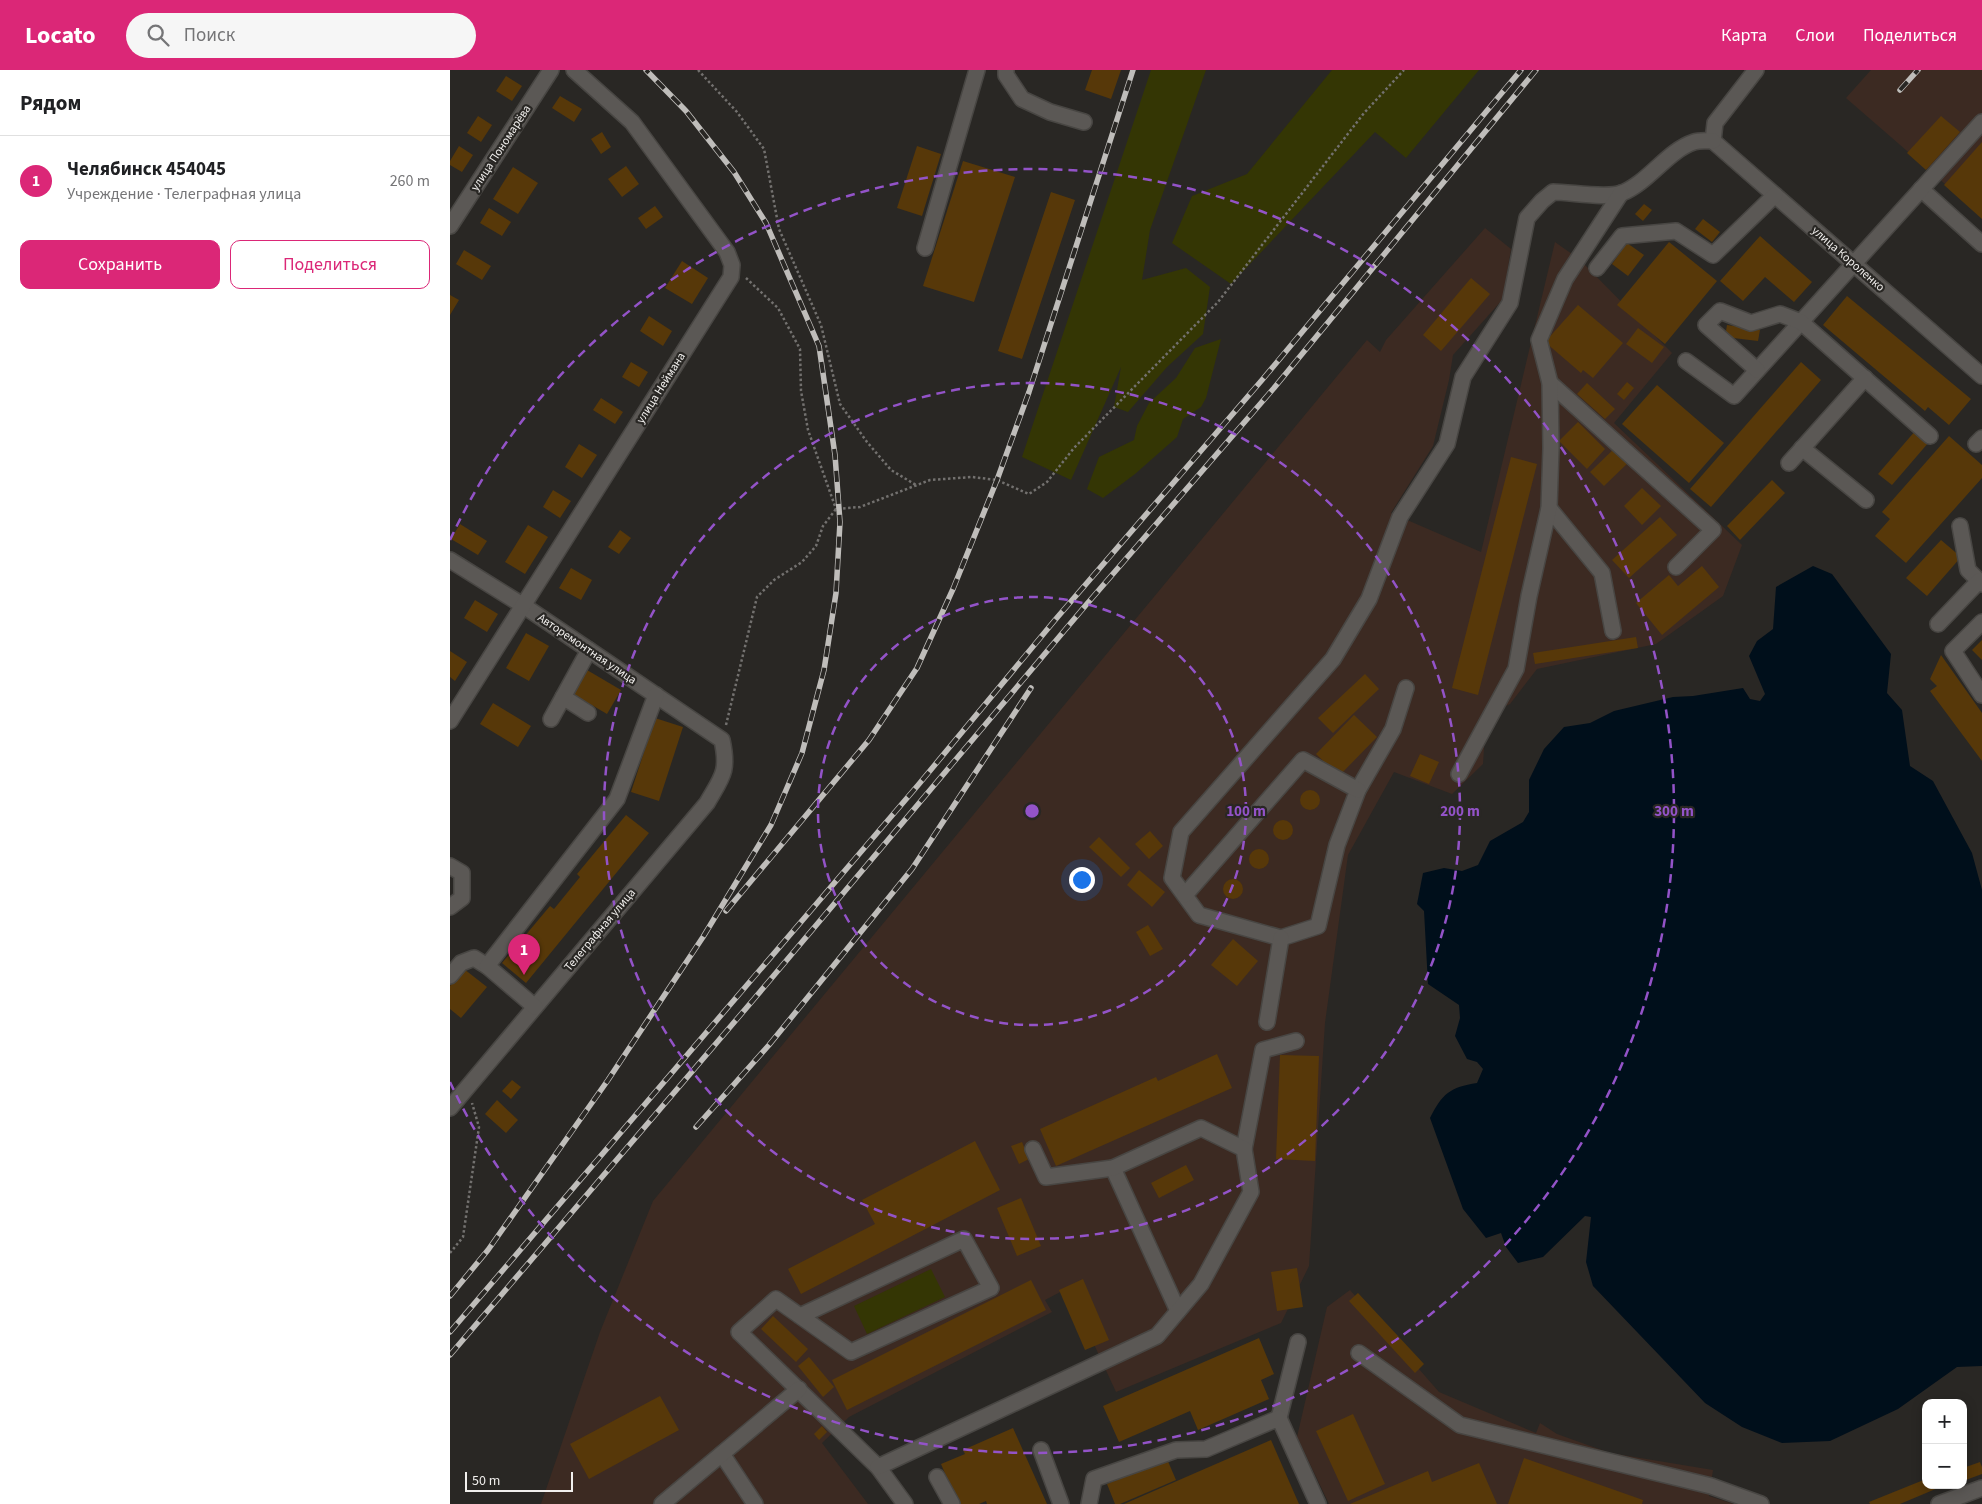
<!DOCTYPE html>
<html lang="ru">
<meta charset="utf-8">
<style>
body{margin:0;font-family:"Source Sans 3",sans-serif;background:#f6f6f6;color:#202124}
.controls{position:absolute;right:15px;bottom:15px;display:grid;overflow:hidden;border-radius:10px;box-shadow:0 2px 12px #0003}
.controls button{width:45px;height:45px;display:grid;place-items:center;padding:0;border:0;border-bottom:1px solid #e0e0e0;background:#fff;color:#202124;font:25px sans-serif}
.scale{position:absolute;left:15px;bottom:12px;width:108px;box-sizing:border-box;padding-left:5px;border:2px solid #f1efed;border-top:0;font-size:14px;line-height:18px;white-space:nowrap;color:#f1efed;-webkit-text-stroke:4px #292724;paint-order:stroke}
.you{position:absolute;left:631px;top:809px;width:18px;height:18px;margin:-12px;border:4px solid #fff;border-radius:50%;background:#1a73e8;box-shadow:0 0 0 8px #1a73e833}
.badge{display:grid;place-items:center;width:32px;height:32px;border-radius:50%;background:#db2777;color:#fff;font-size:16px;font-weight:700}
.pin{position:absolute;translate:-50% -41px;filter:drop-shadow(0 1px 2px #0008)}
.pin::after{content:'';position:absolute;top:26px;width:18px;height:15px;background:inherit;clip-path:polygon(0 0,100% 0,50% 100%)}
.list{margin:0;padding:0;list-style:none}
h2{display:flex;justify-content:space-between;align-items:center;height:65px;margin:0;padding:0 20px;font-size:21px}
h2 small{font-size:16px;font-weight:400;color:#757577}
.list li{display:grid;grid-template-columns:32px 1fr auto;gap:15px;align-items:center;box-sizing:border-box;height:90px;padding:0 20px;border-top:1px solid #e0e0e0}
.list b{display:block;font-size:19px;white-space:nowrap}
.list p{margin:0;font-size:16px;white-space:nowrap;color:#757577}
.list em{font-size:16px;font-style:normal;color:#757577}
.actions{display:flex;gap:10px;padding:15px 20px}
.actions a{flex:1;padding:11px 0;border:1px solid #db2777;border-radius:10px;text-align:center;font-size:18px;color:#db2777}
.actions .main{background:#db2777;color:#fff}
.icon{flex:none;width:28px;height:28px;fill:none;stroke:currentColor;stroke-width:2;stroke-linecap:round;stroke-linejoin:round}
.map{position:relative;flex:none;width:1532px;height:1434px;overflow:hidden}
header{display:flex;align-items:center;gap:30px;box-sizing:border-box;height:70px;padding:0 25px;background:#db2777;color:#fff}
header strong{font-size:24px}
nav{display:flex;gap:28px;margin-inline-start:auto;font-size:18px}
.search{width:350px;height:45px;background:#f6f6f6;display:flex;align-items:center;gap:12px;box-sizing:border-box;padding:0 18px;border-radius:28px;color:#757577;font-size:19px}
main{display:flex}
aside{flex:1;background:#fff}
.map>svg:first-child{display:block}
.industrial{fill:#3c2a22}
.green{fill:#343604}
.water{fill:#000f1b}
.building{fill:#573809}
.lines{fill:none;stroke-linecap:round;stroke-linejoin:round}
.minor-casing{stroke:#484643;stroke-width:18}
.path{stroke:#73716f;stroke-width:2.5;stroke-dasharray:2.5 2.5;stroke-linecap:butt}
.minor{stroke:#5b5855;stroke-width:15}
.rail-casing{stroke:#bfbdba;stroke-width:5.5}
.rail{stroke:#292724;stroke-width:4;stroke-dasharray:11;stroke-linecap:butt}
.ring{fill:none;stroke:#9353c8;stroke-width:2.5;stroke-dasharray:9 6}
.labels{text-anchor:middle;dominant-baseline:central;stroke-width:4.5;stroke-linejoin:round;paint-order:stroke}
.street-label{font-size:12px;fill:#f1efed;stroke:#292724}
.centre{fill:#9353c8;stroke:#292724;stroke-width:2.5}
.ring-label{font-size:15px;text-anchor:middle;font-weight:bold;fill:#9353c8;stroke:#292724;stroke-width:4.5;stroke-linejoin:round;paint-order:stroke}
</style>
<header>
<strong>Locato</strong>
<div class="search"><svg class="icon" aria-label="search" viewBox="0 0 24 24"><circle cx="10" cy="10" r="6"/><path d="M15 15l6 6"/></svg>Поиск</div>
<nav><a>Карта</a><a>Слои</a><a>Поделиться</a></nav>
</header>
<main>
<aside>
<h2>Рядом<small></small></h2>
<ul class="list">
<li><span class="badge">1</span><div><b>Челябинск 454045</b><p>Учреждение · Телеграфная улица</p></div><em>260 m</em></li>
</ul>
<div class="actions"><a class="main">Сохранить</a><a>Поделиться</a></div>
</aside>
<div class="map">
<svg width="1532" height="1434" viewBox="0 0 1532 1434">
<rect width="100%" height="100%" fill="#292724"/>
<g class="industrial">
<polygon points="1421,0 1532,0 1532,146 1396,28"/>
<polygon points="1035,158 1061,179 1053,229 1003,285 999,310 983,376 941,443 1031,482 1105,172 1129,189 1222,283 1164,353 1292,475 1273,526 1206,574 1087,599 1060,634 1047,640 1035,663 1033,694 1002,724 944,702 898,785 875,953 859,1196 831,1253 666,1322 618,1218 595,1230 602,1242 399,1347 372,1373 418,1434 91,1434 150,1262 203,1131 917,270 930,282 936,270"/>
<polygon points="900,1220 989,1322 1086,1363 1090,1353 1107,1364 1160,1383 1263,1400 1259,1426 1284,1434 879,1434 847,1367 877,1237"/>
</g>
<g class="green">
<polygon points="701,0 756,0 700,160 692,210 736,198 760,217 753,264 717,297 678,342 664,337 671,297 621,410 572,387"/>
<polygon points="882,0 1029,0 956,88 925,62 781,214 722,173 742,126 797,104"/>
<polygon points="771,269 756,328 751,337 733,349 727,367 685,404 653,428 637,419 649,387 684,370 687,356 699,333 726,308 745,278"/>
<polygon points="481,1199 495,1227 417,1264 404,1236"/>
</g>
<path class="water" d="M1363,496L1382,504L1441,584L1437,623L1452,640L1460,696L1483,711L1522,783L1532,820V1296L1507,1297L1448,1339L1380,1371L1332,1373L1292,1357L1255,1333L1143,1216L1136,1192L1141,1147L1135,1146L1093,1187L1068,1193L1056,1177L1051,1163L1036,1168L1013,1139L980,1048C992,1024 1000,1017 1027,1013L1033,999L1027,992L1017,989L1005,966L1010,948L1009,935L978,914L974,841L967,834L973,803L994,798L1012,801L1028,795L1040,771L1073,752L1079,742V710L1094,679L1114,657L1140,653L1164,641L1223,627L1243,626L1293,618L1300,629L1310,631L1315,624L1299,586L1307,571L1323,559L1326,517Z"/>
<g class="building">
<polygon points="642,0 671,0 661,29 635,20"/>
<polygon points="56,6 72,16 62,31 46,21"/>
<polygon points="110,26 132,39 124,52 102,38"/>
<polygon points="28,46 42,55 31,72 17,63"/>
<polygon points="1491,46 1510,62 1476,100 1457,83"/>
<polygon points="152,62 161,77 151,84 141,69"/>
<polygon points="1532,72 1532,149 1494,115"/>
<polygon points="9,76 23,85 12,102 0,95 0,91"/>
<polygon points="467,76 491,84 472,146 447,138"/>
<polygon points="513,91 565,107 524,232 473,216"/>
<polygon points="176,96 189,114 172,127 158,109"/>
<polygon points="63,97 88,113 68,144 43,129"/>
<polygon points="601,122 625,130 572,289 548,281"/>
<polygon points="1194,134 1202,140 1193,151 1185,144"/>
<polygon points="205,136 213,147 196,159 188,148"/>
<polygon points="39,138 61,152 52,166 30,153"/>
<polygon points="1253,149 1270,162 1262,172 1245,159"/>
<polygon points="1310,166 1362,212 1344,232 1315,207 1293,231 1270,211"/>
<polygon points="1219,172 1267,211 1215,274 1167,235"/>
<polygon points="1177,173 1194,185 1178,206 1162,194"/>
<polygon points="14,180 41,196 32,210 6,194"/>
<polygon points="232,191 258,208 242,234 215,218"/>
<polygon points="1021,208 1040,224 991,281 973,265"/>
<polygon points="0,225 9,230 0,245"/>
<polygon points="1397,226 1521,329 1499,355 1478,337 1475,341 1373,255"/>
<polygon points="1128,235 1173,273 1143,308 1133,300 1131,303 1095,272"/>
<polygon points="199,246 222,261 213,276 190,261"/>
<polygon points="1277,255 1310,260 1308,271 1275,267"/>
<polygon points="1188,258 1214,277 1202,293 1176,274"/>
<polygon points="181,292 198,302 189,317 172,307"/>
<polygon points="1351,292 1371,310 1261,437 1240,419"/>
<polygon points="1177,312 1184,318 1174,330 1167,324"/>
<polygon points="1137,313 1165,339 1155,349 1127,324"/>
<polygon points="1207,315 1274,373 1239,413 1172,354"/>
<polygon points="151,328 173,342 165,354 143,340"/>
<polygon points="1128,352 1155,379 1137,399 1109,371"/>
<polygon points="1466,360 1479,372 1442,415 1428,404"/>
<polygon points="1499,366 1532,395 1532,408 1456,493 1425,466 1440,449 1432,442"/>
<polygon points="129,374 147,385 132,408 115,397"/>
<polygon points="1168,375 1182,389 1154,416 1140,402"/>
<polygon points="1061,387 1087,394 1028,625 1002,618"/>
<polygon points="1322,410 1335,423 1290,470 1277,456"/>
<polygon points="1192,418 1211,436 1192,455 1174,436"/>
<polygon points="103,420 121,431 110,448 93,437"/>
<polygon points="1210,447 1227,465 1179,508 1162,490"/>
<polygon points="10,454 37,471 28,485 1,469"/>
<polygon points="78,455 98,467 75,504 55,492"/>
<polygon points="170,460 181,468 169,484 158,477"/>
<polygon points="1491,470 1511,487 1477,526 1456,508"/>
<polygon points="1252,496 1269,517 1212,565 1186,533 1219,505 1228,516"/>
<polygon points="121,498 142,510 131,530 109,518"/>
<polygon points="25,530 48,544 37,562 14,548"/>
<polygon points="76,563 99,576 79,611 56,598"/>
<polygon points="1186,567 1188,578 1085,594 1083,583"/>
<polygon points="1532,570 1532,590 1522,580"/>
<polygon points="0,581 17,592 5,611 0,607"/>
<polygon points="1491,585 1532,643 1532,691 1480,621 1487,616 1480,609"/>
<polygon points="137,600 171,620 157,644 123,624"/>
<polygon points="915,604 929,619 883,663 868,648"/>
<polygon points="43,633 81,656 68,677 30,654"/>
<polygon points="904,645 927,667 889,706 866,684"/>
<polygon points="205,648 233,657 209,731 181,722"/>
<polygon points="970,684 989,692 979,714 960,706"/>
<circle cx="860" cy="730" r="10"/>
<polygon points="176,745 199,763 76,913 52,893 100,836 104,839 130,807 127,804"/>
<circle cx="833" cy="760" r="10"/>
<polygon points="700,761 713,776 699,789 685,774"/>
<polygon points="649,767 680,798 671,807 639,777"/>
<circle cx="809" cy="789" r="10"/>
<polygon points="689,800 715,822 702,837 677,815"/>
<circle cx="783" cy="819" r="10"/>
<polygon points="698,855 713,879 700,886 686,862"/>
<polygon points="783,869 808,891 787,916 761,895"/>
<polygon points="14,899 37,917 11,948 0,939 0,916"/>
<polygon points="767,984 782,1018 606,1096 590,1059 706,1007 708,1011"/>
<polygon points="830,985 869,986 865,1091 826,1089"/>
<polygon points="62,1010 71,1017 61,1029 52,1021"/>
<polygon points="47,1030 68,1050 56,1063 35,1044"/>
<polygon points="525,1071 550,1120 351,1224 338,1199 425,1154 412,1130"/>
<polygon points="572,1072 579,1089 569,1094 561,1076"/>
<polygon points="736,1095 744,1110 709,1128 701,1113"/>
<polygon points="571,1128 591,1176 567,1186 547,1138"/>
<polygon points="847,1198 853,1237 827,1241 821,1202"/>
<polygon points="633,1209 659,1270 635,1280 609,1220"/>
<polygon points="581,1210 596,1240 397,1340 382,1310"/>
<polygon points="908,1223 974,1294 965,1303 899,1231"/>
<polygon points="323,1246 358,1279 346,1292 311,1259"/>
<polygon points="809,1268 824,1304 811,1310 819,1329 748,1360 740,1341 669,1372 653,1336"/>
<polygon points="359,1287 384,1317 373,1327 348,1296"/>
<polygon points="210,1326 229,1360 139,1409 120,1374"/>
<polygon points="903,1344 935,1414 898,1431 866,1361"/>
<polygon points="372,1356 377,1362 369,1370 364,1364"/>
<polygon points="563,1358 597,1434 537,1434 536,1431 529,1434 508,1434 491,1394 515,1384 513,1380"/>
<polygon points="821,1370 849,1434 674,1434"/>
<polygon points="1074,1388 1193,1430 1192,1434 1058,1434"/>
<polygon points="717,1389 726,1410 670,1434 665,1434 657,1414"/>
<polygon points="1530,1392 1532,1397 1532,1404 1513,1411 1513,1398"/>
<polygon points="1029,1393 1047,1434 900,1434 978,1401 982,1412"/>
<polygon points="1476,1409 1476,1415 1495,1415 1450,1434 1420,1434 1419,1432"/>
</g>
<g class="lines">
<defs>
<g id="minor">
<polyline points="556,0 556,5 572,29 600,42 634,52"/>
<polyline points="1263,71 1532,306"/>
<polyline points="1263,71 1265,53 1306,0"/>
<polyline points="1471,119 1532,174"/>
<polyline points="0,156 101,0"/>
<polyline points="475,178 527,0"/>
<polyline points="1147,198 1172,166 1226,161 1263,185 1325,125"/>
<polyline points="1236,291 1284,326 1532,52"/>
<polyline points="1307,300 1256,255 1270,241 1301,253 1330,244 1351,252 1480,366"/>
<polyline points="1100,313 1263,460 1226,497"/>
<polyline points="1526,374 1532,368"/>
<polyline points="1352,378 1416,430"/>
<polyline points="1339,393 1415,308"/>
<polyline points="1099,438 1152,503 1163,561"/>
<polyline points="1510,456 1518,500 1532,514"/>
<path d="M0,490L74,536L272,670C279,702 272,707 257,733L0,1038"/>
<polyline points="1532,552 1503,581 1532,625"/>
<polyline points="1488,554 1529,511"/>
<path d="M956,618L943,659L908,720L887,775L868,856L831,868L749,845L722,808L731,762L883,589L919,529L950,447L997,374L1013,307L1060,233L1077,148L1092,131L1103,122C1121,122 1156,129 1172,123C1199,112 1217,81 1244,72C1250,70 1257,71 1263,71"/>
<polyline points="113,627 138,643"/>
<polyline points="101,649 139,580"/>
<polyline points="0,651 281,207 282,195 277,182 182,52 124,0"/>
<polyline points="1009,704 1066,599 1079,526 1099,438 1101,378 1100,313 1089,270 1115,209 1171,123"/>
<polyline points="0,796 12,803 12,828 0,837"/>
<polyline points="735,825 853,690 908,720"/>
<polyline points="0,906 11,893 24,888 37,896"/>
<polyline points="85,937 37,896 167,729 206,625"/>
<polyline points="817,952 831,868"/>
<polyline points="794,1079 813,980 846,971"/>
<polyline points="663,1098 728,1241"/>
<polyline points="350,1246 514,1169 541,1218 401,1282 326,1229 289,1262 428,1397 455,1434"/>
<polyline points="909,1283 1010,1355 1261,1416 1311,1434"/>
<polyline points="829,1348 848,1272"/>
<polyline points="591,1380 611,1434"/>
<polyline points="272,1384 305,1434"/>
<polyline points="428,1397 707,1266 751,1214 801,1122 794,1079 751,1058 663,1098 596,1107 583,1079"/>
<polyline points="487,1407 502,1434"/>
<polyline points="212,1434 349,1319"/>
<polyline points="639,1434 644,1409 726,1380 756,1379 829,1348 868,1434"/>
<polyline points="1489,1434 1532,1418"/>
</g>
</defs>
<use href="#minor" class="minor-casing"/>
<g class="path">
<polyline points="248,0 287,42 314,79 329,159 371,255 390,334 417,372 441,400 466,415"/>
<polyline points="296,208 328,238 350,279 351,321 358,360 386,439"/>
<polyline points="276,655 307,527 324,510 352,492 366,476 373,456 386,439 410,437 480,410 522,407 547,410 579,424 597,412 624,378 768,232 914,43 954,0"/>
<polyline points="0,1183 13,1167 29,1057 22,1033"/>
</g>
<use href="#minor" class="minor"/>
<defs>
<g id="rail">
<polyline points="1450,20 1468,0"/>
<polyline points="276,841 419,670 467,598 503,519 547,410 579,322 683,0"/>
<polyline points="246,1057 319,975 462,799 581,618"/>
<polyline points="0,1226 38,1180 158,1010 253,867 321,755 352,683 374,600 386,523 390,452 385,385 369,276 316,153 284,102 236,41 196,0"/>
<polyline points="0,1262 469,714 605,550 812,310 1071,0"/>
<polyline points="0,1285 304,929 636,535 824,318 1086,0"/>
</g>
</defs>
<use href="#rail" class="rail-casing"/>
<use href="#rail" class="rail"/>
</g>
<g class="ring">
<circle cx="582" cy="741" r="214"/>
<circle cx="582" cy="741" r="428"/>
<path d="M0 470A642 642 0 1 1 0 1012"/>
</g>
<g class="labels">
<g class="street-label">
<text transform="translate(51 78) rotate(-57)">улица Пономарёва</text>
<text transform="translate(1398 189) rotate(41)">улица Короленко</text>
<text transform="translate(211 318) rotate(-58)">улица Неймана</text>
<text transform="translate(137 579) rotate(34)">Авторемонтная улица</text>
<text transform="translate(150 860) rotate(-50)">Телеграфная улица</text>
</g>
</g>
<circle cx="582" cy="741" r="8" class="centre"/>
<g class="ring-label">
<text x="796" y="746">100 m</text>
<text x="1010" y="746">200 m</text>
<text x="1224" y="746">300 m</text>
</g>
</svg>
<div class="controls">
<button>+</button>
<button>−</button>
</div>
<div class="scale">50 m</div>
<div class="you"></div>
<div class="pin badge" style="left:74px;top:905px">1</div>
</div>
</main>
